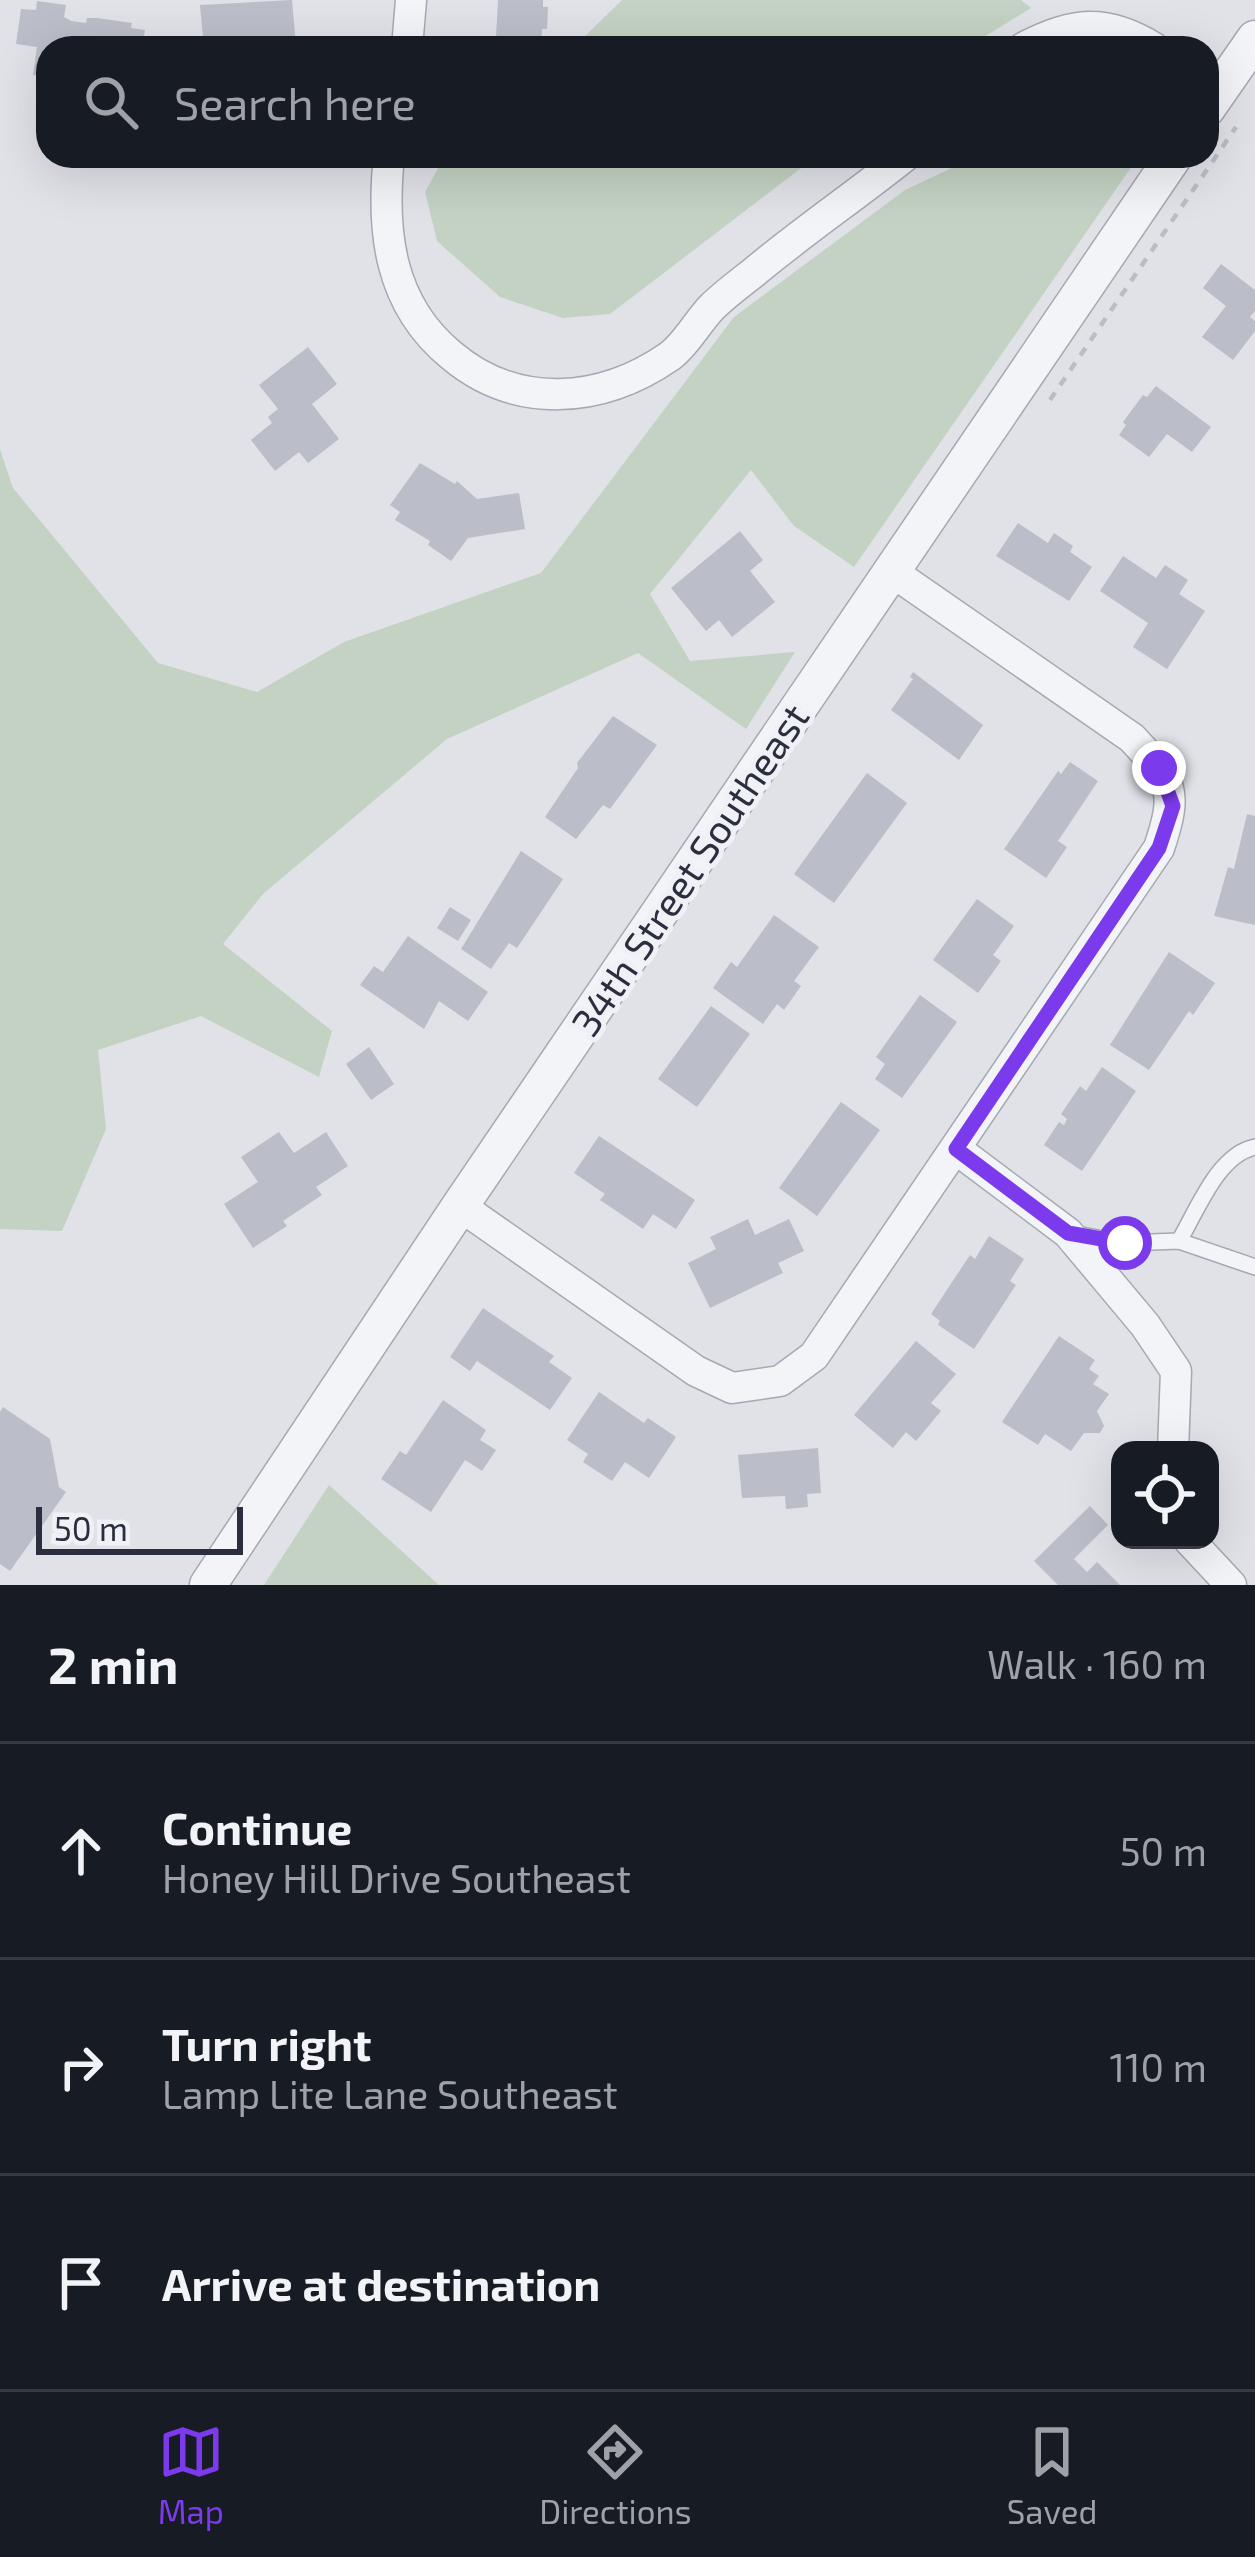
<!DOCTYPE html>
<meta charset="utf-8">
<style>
body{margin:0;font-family:"Exo 2",sans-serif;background:#242831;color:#f1f3f6}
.controls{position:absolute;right:36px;bottom:36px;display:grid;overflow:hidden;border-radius:24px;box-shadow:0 12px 48px #0002}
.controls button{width:108px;height:108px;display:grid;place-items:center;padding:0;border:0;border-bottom:3px solid #363941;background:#171b24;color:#f1f3f6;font:60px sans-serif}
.scale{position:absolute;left:36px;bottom:30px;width:207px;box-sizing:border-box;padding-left:12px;border:6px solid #2a2e3f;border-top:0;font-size:33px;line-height:42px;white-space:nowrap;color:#2a2e3f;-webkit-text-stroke:9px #f0f1f6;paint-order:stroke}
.stop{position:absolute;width:36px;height:36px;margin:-27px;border:9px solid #7c3aed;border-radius:50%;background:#fff}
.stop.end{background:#7c3aed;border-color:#fff;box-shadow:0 3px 12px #0008}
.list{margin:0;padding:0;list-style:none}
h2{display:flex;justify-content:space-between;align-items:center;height:156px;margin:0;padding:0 48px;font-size:51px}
h2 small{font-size:39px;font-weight:400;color:#9ea1a6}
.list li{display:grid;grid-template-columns:78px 1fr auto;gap:36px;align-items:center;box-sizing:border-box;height:216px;padding:0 48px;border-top:3px solid #363941}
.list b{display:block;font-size:45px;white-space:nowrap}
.list p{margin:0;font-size:39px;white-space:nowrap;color:#9ea1a6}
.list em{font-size:39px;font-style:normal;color:#9ea1a6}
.icon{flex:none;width:66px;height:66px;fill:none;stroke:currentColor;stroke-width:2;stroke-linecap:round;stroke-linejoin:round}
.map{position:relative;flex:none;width:1255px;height:1585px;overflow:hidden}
.search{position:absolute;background:#171b24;box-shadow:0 12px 48px #0002;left:36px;right:36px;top:36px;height:132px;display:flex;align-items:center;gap:30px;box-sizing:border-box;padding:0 42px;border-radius:36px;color:#9ea1a6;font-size:45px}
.sheet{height:804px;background:#171b24}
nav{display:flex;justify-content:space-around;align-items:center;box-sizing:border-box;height:168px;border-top:3px solid #363941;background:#171b24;font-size:33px;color:#9ea1a6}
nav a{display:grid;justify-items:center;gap:6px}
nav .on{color:#7c3aed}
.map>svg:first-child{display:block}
.green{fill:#c3d2c2}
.building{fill:#bbbdc8}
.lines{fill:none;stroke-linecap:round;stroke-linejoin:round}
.service-casing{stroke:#a6a8b2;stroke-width:18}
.minor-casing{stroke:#a6a8b2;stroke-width:33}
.tertiary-casing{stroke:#a6a8b2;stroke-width:39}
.path{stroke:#bbbdc3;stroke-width:4.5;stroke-dasharray:9 9;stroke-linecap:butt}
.service{stroke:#f3f4f7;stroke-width:15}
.minor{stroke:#f3f4f7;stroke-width:30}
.tertiary{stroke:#f3f4f7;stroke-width:36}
.route{stroke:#7c3aed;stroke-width:15}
.labels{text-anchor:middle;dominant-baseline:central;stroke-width:10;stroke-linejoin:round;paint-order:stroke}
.street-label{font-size:39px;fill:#2a2e3f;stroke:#f0f1f6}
</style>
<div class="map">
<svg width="1255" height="1585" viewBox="0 0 1255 1585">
<rect width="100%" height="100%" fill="#e0e2e8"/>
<g class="green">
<polygon points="622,0 1021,0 1031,8 966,48 573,48"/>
<polygon points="445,156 817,156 610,314 563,318 500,297 437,241 425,192"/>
<polygon points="977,156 1139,156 854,567 794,526 751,470 650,594 690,661 795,652 746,729 638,653 447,739 263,894 223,944 332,1031 319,1077 201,1016 98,1050 106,1129 62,1231 0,1229 0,449 13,488 158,663 257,692 344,642 541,573 734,317 905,190"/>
<polygon points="329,1485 439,1585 264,1585"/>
</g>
<g class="building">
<polygon points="292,0 296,45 204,48 200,5"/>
<polygon points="498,0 543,0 543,7 548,7 547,29 542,29 541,46 501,48 501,37 496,37"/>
<polygon points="37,1 66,5 64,17 71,21 86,23 87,18 97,18 132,23 131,28 145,30 142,48 48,48 48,77 33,75 37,47 16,44 21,9 36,10"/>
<polygon points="1221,264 1255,290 1255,311 1250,317 1255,321 1255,331 1233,360 1202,337 1226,306 1203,288"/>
<polygon points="308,347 337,384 312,404 339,439 308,463 299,452 275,471 251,440 272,423 268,417 278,409 259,385"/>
<polygon points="1156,386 1211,427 1192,452 1167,434 1149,457 1119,435 1126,425 1123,422 1143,395 1147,397"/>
<polygon points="420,463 455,484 457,481 477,499 519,493 525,529 468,538 451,561 428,545 430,541 395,520 400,512 390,505"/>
<polygon points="1018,523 1048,543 1054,533 1073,546 1070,552 1092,567 1069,601 996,556"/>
<polygon points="740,531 763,560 750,571 775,602 732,637 719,620 706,631 671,588"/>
<polygon points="1123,556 1156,578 1165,565 1188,580 1179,594 1205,611 1167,669 1133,647 1148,623 1100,591"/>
<polygon points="913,672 983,725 959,760 891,710 913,679 910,677"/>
<polygon points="613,716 657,745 610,809 603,805 576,839 545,817 578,768 577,763"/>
<polygon points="1070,762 1098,781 1058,841 1067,847 1046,878 1004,849 1058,771 1061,774"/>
<polygon points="867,773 907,803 834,903 794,874"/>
<polygon points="1247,814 1255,816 1255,925 1214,916 1228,867 1234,869"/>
<polygon points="521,851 563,879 517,948 509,943 491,969 461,949"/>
<polygon points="977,899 1014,926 993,955 1001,961 978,993 933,960"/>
<polygon points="450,907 471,920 458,941 437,928"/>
<polygon points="774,915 819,947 794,981 801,986 784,1010 777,1004 763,1024 713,988 731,962 737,967"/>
<polygon points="408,936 488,992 468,1021 439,1001 424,1029 360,985 374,966 383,972"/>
<polygon points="1169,952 1215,983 1193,1015 1189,1011 1149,1070 1110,1045"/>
<polygon points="920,995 957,1022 902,1098 875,1079 885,1064 876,1057"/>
<polygon points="711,1006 750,1034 697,1107 658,1079"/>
<polygon points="369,1047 394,1084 371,1100 346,1064"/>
<polygon points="1102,1067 1136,1091 1082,1171 1044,1145 1059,1122 1064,1125 1067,1119 1061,1114 1080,1086 1086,1091"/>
<polygon points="841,1102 880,1130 817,1216 779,1188"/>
<polygon points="279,1132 294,1153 326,1132 348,1166 316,1187 322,1195 283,1221 287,1226 253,1248 224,1204 258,1182 241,1157"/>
<polygon points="599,1136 695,1200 676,1229 653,1214 643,1229 600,1200 605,1194 574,1173"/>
<polygon points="748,1219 755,1235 789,1219 804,1251 778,1263 783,1273 710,1308 688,1263 716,1249 710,1237"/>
<polygon points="989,1236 1024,1259 1010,1281 1016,1285 974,1349 938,1325 940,1321 931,1314 970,1255 975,1259"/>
<polygon points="483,1308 554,1356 549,1362 572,1378 550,1410 477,1361 470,1371 450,1357"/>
<polygon points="1059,1336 1095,1360 1089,1369 1099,1376 1093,1384 1109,1394 1097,1411 1104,1426 1100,1433 1084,1433 1071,1451 1045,1434 1038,1445 1002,1422"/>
<polygon points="916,1341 956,1374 931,1403 941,1411 916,1441 906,1432 893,1448 854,1415"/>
<polygon points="599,1392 644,1423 648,1418 676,1437 649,1478 625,1462 612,1481 583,1462 588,1454 567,1440"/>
<polygon points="443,1400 486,1430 480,1440 496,1450 482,1471 465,1460 431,1512 381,1479 400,1451 406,1455"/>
<polygon points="3,1407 50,1439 59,1487 66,1492 10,1571 0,1564 0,1412"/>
<polygon points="818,1448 821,1493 807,1494 808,1507 786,1509 785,1496 742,1498 738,1455"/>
<polygon points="1090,1506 1108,1525 1074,1559 1087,1572 1097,1562 1120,1585 1058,1585 1034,1561"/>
</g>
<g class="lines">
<defs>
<g id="service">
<polyline points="1071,1233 1125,1243 1179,1241 1255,1267"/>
<path d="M1179,1241C1197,1211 1218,1154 1255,1147"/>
</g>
<g id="minor">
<polyline points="407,48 411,0"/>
<path d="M1023,48C1072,22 1106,18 1154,48"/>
<path d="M389,156C381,231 389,304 451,355C516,410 601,404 670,356C686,344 697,323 711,308C724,295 739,284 753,273C802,232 855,196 905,156"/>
<polyline points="956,1149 1068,1233 1145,1325 1176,1371 1173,1450"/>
<path d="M460,1206L696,1371L732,1388L780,1381L814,1356L1159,848C1178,791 1173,782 1132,738L891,571"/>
<polyline points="1189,1540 1231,1585"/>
</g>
<g id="tertiary">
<polyline points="1207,108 1255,39"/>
<polyline points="208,1585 460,1206 1174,156"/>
</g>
</defs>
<use href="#service" class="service-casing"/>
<use href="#minor" class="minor-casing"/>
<use href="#tertiary" class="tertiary-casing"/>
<polyline class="path" points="1050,400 1236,127"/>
<use href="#service" class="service"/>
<use href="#minor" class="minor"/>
<use href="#tertiary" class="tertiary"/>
</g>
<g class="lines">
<polyline class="route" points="1125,1243 1068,1233 956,1149 1159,848 1173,806 1159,768"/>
</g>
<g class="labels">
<g class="street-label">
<text transform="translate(689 869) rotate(-56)">34th Street Southeast</text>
</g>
</g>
</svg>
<div class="controls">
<button><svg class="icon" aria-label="locate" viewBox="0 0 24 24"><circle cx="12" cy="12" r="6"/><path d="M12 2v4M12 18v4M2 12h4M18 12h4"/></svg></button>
</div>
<div class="scale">50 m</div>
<div class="stop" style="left:1125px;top:1243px"></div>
<div class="stop end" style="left:1159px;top:768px"></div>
<div class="search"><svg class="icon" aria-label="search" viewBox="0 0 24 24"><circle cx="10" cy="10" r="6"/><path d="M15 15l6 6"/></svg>Search here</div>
</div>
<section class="sheet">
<h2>2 min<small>Walk · 160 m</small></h2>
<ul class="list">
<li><svg class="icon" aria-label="ahead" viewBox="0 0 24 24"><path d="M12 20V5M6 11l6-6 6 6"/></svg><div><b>Continue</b><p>Honey Hill Drive Southeast</p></div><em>50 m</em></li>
<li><svg class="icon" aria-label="right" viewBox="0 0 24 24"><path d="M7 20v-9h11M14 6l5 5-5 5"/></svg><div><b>Turn right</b><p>Lamp Lite Lane Southeast</p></div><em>110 m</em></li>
<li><svg class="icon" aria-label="arrive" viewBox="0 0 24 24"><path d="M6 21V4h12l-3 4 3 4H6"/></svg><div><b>Arrive at destination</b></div></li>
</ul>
</section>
<nav>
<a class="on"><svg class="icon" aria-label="map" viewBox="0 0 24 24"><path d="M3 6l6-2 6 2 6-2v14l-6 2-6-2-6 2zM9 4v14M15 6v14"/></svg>Map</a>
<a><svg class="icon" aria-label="directions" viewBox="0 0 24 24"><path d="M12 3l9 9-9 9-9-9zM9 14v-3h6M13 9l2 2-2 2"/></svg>Directions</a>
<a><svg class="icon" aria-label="saved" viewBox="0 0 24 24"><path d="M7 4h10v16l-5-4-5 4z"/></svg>Saved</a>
</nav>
